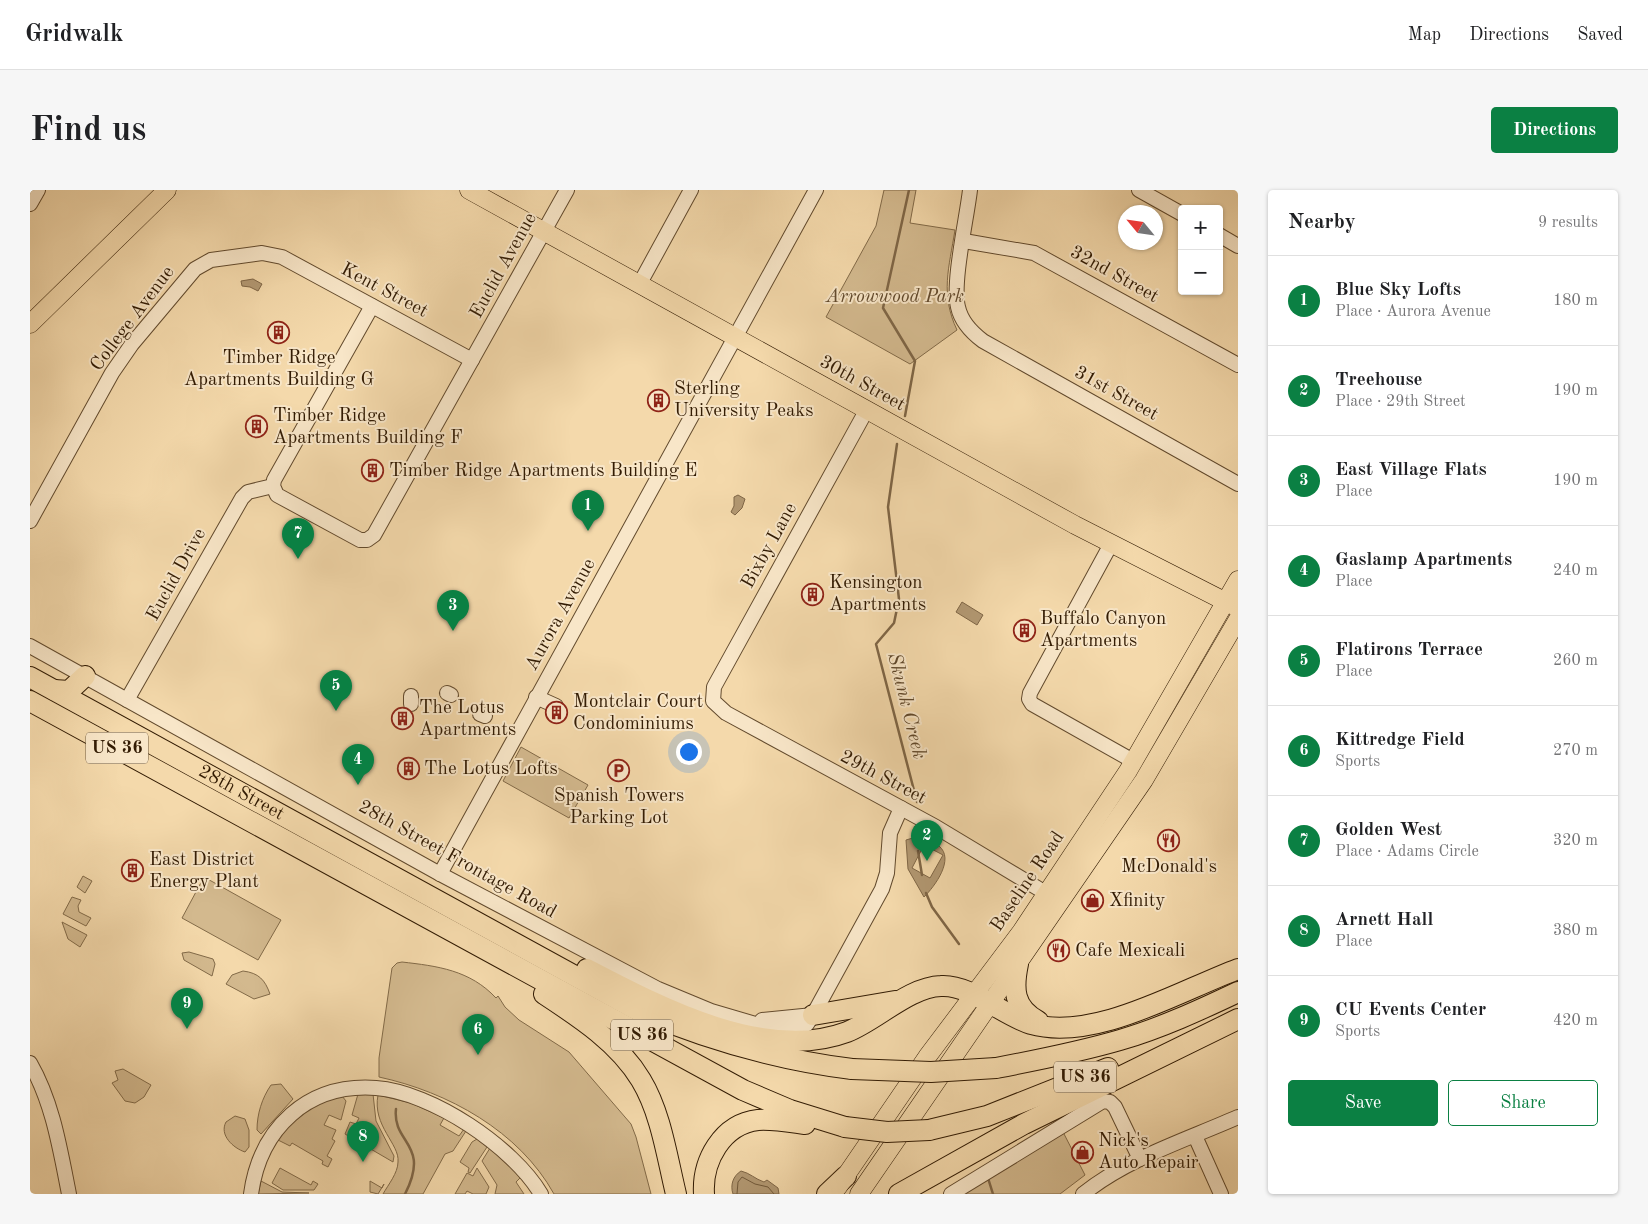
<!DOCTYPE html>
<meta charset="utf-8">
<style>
body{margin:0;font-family:"Old Standard TT",serif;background:#f6f6f6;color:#202124}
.controls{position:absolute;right:15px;top:15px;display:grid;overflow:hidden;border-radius:5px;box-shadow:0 1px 4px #0004}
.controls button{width:45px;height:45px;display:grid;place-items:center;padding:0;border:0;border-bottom:1px solid #e0e0e0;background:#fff;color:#202124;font:25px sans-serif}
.compass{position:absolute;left:1088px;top:15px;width:45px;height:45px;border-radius:50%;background:#fff;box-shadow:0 1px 4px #0004;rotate:299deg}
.you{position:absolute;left:658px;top:561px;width:18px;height:18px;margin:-12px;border:4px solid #fff;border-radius:50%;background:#1a73e8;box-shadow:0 0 0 8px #1a73e833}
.badge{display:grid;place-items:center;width:32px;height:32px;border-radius:50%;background:#0b8043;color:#fff;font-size:16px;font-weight:700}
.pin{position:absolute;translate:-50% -41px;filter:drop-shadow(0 1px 2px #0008)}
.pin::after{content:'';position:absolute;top:26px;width:18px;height:15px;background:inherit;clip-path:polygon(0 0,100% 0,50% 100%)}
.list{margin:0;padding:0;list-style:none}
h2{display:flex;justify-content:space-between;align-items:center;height:65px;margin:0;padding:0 20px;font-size:21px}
h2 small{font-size:16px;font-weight:400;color:#757577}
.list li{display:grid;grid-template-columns:32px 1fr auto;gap:15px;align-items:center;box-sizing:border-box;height:90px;padding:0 20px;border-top:1px solid #e0e0e0}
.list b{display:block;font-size:19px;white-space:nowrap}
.list p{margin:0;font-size:16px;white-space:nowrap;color:#757577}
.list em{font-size:16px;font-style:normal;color:#757577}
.actions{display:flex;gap:10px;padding:15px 20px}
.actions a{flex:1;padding:11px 0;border:1px solid #0b8043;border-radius:5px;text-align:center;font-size:18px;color:#0b8043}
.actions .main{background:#0b8043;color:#fff}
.map{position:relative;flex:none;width:1208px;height:1004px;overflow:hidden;border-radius:5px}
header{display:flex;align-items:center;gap:30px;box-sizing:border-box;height:70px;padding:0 25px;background:#fff;border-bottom:1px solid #e0e0e0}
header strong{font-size:24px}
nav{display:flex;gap:28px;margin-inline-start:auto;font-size:18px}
.intro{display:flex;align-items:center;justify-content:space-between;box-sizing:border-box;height:120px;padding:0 30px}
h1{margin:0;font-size:35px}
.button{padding:12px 22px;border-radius:5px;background:#0b8043;color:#fff;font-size:18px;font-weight:700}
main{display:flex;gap:30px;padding:0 30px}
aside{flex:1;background:#fff;border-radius:5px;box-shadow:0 1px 4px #0004}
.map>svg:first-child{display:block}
.green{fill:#d3b98e;stroke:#826a48}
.water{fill:#b29872;stroke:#7f6646;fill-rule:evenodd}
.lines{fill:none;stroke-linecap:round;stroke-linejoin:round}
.shore{stroke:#725a3a;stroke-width:1}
.stream{stroke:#7f6646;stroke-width:2.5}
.minor-casing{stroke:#624a2d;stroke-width:16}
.major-casing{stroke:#321b03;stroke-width:19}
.highway-casing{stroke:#321b03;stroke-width:22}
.minor{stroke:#f8e6c8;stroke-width:14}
.major{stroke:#f4d9ab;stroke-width:18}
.highway{stroke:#f4d9ab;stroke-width:20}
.highway-bridge-casing{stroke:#321b03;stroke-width:22;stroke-linecap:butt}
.highway-bridge{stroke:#f4d9ab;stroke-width:20}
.labels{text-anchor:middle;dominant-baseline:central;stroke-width:4;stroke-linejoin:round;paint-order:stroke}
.shield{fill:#f8e6c8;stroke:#6d583e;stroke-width:1}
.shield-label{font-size:18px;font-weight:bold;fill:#321b03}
.street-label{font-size:19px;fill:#321b03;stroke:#f8e6c8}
.park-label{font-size:19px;font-style:italic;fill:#624a2d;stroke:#f8e6c8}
.poi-label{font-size:19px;fill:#321b03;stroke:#f8e6c8;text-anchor:start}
.water-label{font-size:20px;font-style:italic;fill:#5f472a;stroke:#f8e6c8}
</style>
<header>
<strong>Gridwalk</strong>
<nav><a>Map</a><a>Directions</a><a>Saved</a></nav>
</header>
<div class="intro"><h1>Find us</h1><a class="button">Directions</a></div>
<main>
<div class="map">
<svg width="1208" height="1004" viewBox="0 0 1208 1004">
<rect width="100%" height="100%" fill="#f4d9ab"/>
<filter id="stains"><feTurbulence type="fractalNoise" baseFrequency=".004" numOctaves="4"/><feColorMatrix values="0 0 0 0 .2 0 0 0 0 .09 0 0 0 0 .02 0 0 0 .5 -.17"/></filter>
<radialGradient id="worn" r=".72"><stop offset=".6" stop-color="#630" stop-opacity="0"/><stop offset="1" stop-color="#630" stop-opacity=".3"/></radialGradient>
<g class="green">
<path d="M854,0H886L880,33L925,40C919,78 910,104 927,140L880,174L796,127L846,36Z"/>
<polygon points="491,557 558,595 539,628 473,591"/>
<polygon points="53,686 62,691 55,703 47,697"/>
<polygon points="174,687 251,730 228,770 152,728"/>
<polygon points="42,707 51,710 48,716 49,722 61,728 56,736 33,724"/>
<polygon points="32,732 57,745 50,757 38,749"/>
<polygon points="159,762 183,769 185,774 182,786 154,770 152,763"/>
<path d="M372,772C407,776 440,780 466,808L468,806L475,817L489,830L539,862L601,934L606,947L621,1004H524C489,941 418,902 349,887V868L362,778L367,773Z"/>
<path d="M213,781C229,783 235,790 240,804L224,809L196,794L202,785Z"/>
<polygon points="93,879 121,895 114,907 105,913 95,911 82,893 88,890 85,881"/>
<path d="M251,894L263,909L231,944L227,940C227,924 232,908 241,895Z"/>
<polygon points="328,904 343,904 346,931 364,966 363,972 315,944 320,932 326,934 329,928 322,925"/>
<path d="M348,905L381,913L414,928L410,935L429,946L434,939L436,941L423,961L415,964L393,1004H353C358,995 368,983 368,972C370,954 342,936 348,905Z"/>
<polygon points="312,906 316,911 311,930 299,925 294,935 306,940 302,949 305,951 297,966 302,969 298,977 292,974 293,971 262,953 260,956 248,950 250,943 284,914"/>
<path d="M205,926L215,929L219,940V957L215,962C203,958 189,945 196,932Z"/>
<polygon points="1032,940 1055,985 1030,1004 932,1004"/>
<polygon points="447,949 457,957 440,983 438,982 439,978 430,972 442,952"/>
<polygon points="460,958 492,986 486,992 494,1004 465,1004 467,995 452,971"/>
<polygon points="250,978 281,995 283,991 288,994 284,1000 253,1000 242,993"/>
<polygon points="447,978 459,997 456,1004 443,1004 437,1001 435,1004 425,1004 437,983 443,986"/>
<polygon points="231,991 252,1002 279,1003 228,1004"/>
<polygon points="340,991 352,998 354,994 348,1004 340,1002"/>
</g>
<g class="water">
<polygon points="223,89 232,94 228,101 220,97 212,96 211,91"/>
<polygon points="708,305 715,309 712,318 705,325 701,322 704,316 704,307"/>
<polygon points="932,412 953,425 947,435 926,422"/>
<path d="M893,645C898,652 904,651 909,656C925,669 905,696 894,707L878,679L876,650ZM894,655L913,665L900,688L882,678Z"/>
<path d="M711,981C720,983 725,989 734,992L737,990L748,998L749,1004H703C700,995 703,986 711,981Z"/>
</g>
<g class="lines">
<polyline class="shore" points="707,1004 708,992 712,987 725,994 738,997 744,1004"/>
<g class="stream">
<polyline points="875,226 885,171 853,118 879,0"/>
<polyline points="867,254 858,317 869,409 864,433 846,454 887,612"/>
<polyline points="885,637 886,651"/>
<polyline points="888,661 892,685"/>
<polyline points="896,703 902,717 929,754"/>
<path d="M366,919C362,954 401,953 375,1004"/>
<polyline points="958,988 963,1004"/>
</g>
<defs>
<g id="minor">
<path d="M940,0C937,27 922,93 928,117C931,131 941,142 953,151L1208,294"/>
<polyline points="1109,0 1152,24"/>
<polyline points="0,14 8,0"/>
<polyline points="1189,45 1208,56"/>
<polyline points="934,51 1004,63 1208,175"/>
<polyline points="609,95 661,0"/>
<polyline points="342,116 244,290 243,296 247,305 330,350 337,350 344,345 537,0"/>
<polyline points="836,221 684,497 683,511 696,523 906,637 1024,708"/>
<polyline points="0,331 82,183 102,154 165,79 181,70 232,63 252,67 442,170"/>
<polyline points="1081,354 1000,503 999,509 1002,514 1105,572"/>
<polyline points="0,456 410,684 628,799 681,821 739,838 769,839 777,834 783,825 852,699 857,683 860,643 871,618"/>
<polyline points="417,503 421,505"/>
<polyline points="381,506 381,514"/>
<polyline points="506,507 526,516"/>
<polyline points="97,510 212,308 218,302 243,296"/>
<polyline points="450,524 455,526"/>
<polyline points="410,684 786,0"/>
<polyline points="732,830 783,825"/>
<path d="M0,873C23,913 30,959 39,1004"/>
<polyline points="1165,946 1191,1004"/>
<path d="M221,1004C230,938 278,893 346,898C402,902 483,957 511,1004"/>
<polyline points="921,1004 1073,911 1080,912 1085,917 1110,969"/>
<path d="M1053,1004C1098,968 1156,950 1208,927"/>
</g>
<g id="major">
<polyline points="439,0 1045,335 1208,418"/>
<polyline points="0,134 137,0"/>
<polyline points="808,997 897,867 991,742 1098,581 1208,390"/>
<polyline points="829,1004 1114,590 1208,429"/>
</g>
<g id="highway">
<path id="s1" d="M0,487L605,819C676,849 746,870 822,879"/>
<polyline points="24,500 39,501 55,486"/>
<polyline points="0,511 713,900 760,920 815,937"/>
<path d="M988,774C983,798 983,818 1008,831"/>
<path d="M557,779C628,816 735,873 817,842C847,830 879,797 911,796C940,794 972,825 1001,834C1064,852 1149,801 1208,779"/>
<path d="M514,804C549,827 589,853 611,890C631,923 637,967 646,1004"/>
<polyline points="783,825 865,811"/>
<path d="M966,878C1008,870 1049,862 1090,850C1131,838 1170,820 1208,802"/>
<polyline points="899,940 957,926 1078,878"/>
<path d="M674,1004C672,971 692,934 728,930C744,929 760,932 775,934"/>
<polyline points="797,1004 816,986"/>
<polyline points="869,1004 994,934 1208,829"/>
</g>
</defs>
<use href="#minor" class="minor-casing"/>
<use href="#major" class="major-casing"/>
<use href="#highway" class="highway-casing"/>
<use href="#minor" class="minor"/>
<use href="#major" class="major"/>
<use href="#highway" class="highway"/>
<defs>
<g id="highway-bridge">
<polyline points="822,879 901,882 966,878"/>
<polyline points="815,937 857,942 899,940"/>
</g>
</defs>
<use href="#highway-bridge" class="highway-bridge-casing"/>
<use href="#highway-bridge" class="highway-bridge"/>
</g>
<defs>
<symbol id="building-ring" viewBox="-11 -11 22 22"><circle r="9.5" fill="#f8e6c8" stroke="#8f2418" stroke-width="1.5"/><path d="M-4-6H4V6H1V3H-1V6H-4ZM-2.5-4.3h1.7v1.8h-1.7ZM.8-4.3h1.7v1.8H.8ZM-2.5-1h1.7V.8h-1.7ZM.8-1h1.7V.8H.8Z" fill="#8f2418"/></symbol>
<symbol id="parking-ring" viewBox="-11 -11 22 22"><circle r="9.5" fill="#f8e6c8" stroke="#8f2418" stroke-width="1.5"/><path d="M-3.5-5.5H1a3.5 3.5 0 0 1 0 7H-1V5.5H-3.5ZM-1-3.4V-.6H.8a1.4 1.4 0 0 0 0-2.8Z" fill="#8f2418"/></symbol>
<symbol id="restaurant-ring" viewBox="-11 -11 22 22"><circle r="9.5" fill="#f8e6c8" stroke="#8f2418" stroke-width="1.5"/><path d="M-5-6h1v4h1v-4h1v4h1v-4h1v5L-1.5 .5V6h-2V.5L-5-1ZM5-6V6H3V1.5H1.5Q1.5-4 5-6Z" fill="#8f2418"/></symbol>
<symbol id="shop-ring" viewBox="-11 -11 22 22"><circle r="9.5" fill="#f8e6c8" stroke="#8f2418" stroke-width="1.5"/><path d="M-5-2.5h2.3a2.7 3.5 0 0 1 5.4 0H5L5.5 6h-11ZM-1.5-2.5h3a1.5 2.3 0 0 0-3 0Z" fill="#8f2418"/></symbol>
</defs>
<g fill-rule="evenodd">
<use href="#building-ring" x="236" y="130" width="25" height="25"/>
<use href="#building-ring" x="616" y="198" width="25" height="25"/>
<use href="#building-ring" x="214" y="224" width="25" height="25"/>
<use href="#building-ring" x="330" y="268" width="25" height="25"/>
<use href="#building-ring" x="770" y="392" width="25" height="25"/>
<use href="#building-ring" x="982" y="428" width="25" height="25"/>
<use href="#building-ring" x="514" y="510" width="25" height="25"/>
<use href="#building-ring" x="360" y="516" width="25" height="25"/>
<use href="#building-ring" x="366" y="566" width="25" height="25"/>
<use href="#parking-ring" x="576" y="568" width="25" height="25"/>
<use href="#restaurant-ring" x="1126" y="638" width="25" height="25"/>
<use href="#building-ring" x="90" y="668" width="25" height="25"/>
<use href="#shop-ring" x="1050" y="698" width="25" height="25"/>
<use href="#restaurant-ring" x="1016" y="748" width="25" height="25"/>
<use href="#shop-ring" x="1040" y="950" width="25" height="25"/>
</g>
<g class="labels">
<g class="shield">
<rect x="56" y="542.5" width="62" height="31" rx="4"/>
<rect x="581" y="829.5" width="62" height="31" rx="4"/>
<rect x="1024" y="871.5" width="62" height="31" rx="4"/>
</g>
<g class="shield-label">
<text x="87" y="558">US 36</text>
<text x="612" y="845">US 36</text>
<text x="1055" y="887">US 36</text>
</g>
<g class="street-label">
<text transform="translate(474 76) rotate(-61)">Euclid Avenue</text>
<text transform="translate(1084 85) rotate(29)">32nd Street</text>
<text transform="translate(354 101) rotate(28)">Kent Street</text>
<text transform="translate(103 129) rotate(-53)">College Avenue</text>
<text transform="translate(832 194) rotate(29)">30th Street</text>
<text transform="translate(1086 204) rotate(29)">31st Street</text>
<text transform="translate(740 356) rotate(-61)">Bixby Lane</text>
<text transform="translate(147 385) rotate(-61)">Euclid Drive</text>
<text transform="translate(531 425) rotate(-61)">Aurora Avenue</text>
<text transform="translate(853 588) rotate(28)">29th Street</text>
<text stroke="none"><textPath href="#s1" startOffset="241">28th Street</textPath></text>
<text transform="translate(427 670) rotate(29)">28th Street Frontage Road</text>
<text transform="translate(998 692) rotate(-56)">Baseline Road</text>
</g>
<g class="park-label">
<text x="865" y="107">Arrowwood Park</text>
</g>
<g class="poi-label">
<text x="249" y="168" text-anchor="middle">Timber Ridge<tspan x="249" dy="22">Apartments Building G</tspan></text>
<text x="644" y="199">Sterling<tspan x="644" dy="22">University Peaks</tspan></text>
<text x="243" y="226">Timber Ridge<tspan x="243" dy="22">Apartments Building F</tspan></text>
<text x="359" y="281">Timber Ridge Apartments Building E</text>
<text x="799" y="393">Kensington<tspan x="799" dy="22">Apartments</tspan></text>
<text x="1010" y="429">Buffalo Canyon<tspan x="1010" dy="22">Apartments</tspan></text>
<text x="543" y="512">Montclair Court<tspan x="543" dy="22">Condominiums</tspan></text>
<text x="389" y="518">The Lotus<tspan x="389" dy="22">Apartments</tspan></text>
<text x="394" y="579">The Lotus Lofts</text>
<text x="589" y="606" text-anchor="middle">Spanish Towers<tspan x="589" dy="22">Parking Lot</tspan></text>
<text x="119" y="670">East District<tspan x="119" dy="22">Energy Plant</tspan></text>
<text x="1139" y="677" text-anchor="middle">McDonald's</text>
<text x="1079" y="711">Xfinity</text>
<text x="1045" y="761">Cafe Mexicali</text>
<text x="1068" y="951">Nick's<tspan x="1068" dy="22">Auto Repair</tspan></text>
</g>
<g class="water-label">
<text transform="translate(876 516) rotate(76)">Skunk Creek</text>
</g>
</g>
<rect width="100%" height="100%" filter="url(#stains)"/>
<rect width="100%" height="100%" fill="url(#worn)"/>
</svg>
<div class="controls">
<button>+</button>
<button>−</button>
</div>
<svg class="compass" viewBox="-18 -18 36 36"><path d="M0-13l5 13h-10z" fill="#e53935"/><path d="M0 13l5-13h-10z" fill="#757577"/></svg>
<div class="you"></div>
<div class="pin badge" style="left:558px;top:341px">1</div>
<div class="pin badge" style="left:897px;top:671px">2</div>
<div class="pin badge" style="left:423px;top:441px">3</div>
<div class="pin badge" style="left:328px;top:595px">4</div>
<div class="pin badge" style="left:306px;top:521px">5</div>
<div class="pin badge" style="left:448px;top:865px">6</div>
<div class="pin badge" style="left:268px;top:369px">7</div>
<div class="pin badge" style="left:333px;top:972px">8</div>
<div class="pin badge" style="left:157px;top:839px">9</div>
</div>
<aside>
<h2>Nearby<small>9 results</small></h2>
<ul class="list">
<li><span class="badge">1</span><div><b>Blue Sky Lofts</b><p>Place · Aurora Avenue</p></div><em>180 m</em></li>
<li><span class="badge">2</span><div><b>Treehouse</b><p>Place · 29th Street</p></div><em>190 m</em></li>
<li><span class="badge">3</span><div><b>East Village Flats</b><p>Place</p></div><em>190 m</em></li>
<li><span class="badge">4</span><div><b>Gaslamp Apartments</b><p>Place</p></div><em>240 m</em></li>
<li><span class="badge">5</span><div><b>Flatirons Terrace</b><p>Place</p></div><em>260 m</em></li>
<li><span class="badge">6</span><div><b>Kittredge Field</b><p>Sports</p></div><em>270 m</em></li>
<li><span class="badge">7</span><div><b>Golden West</b><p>Place · Adams Circle</p></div><em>320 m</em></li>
<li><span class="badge">8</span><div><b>Arnett Hall</b><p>Place</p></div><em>380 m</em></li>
<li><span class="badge">9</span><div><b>CU Events Center</b><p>Sports</p></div><em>420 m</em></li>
</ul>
<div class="actions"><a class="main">Save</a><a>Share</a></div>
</aside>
</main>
